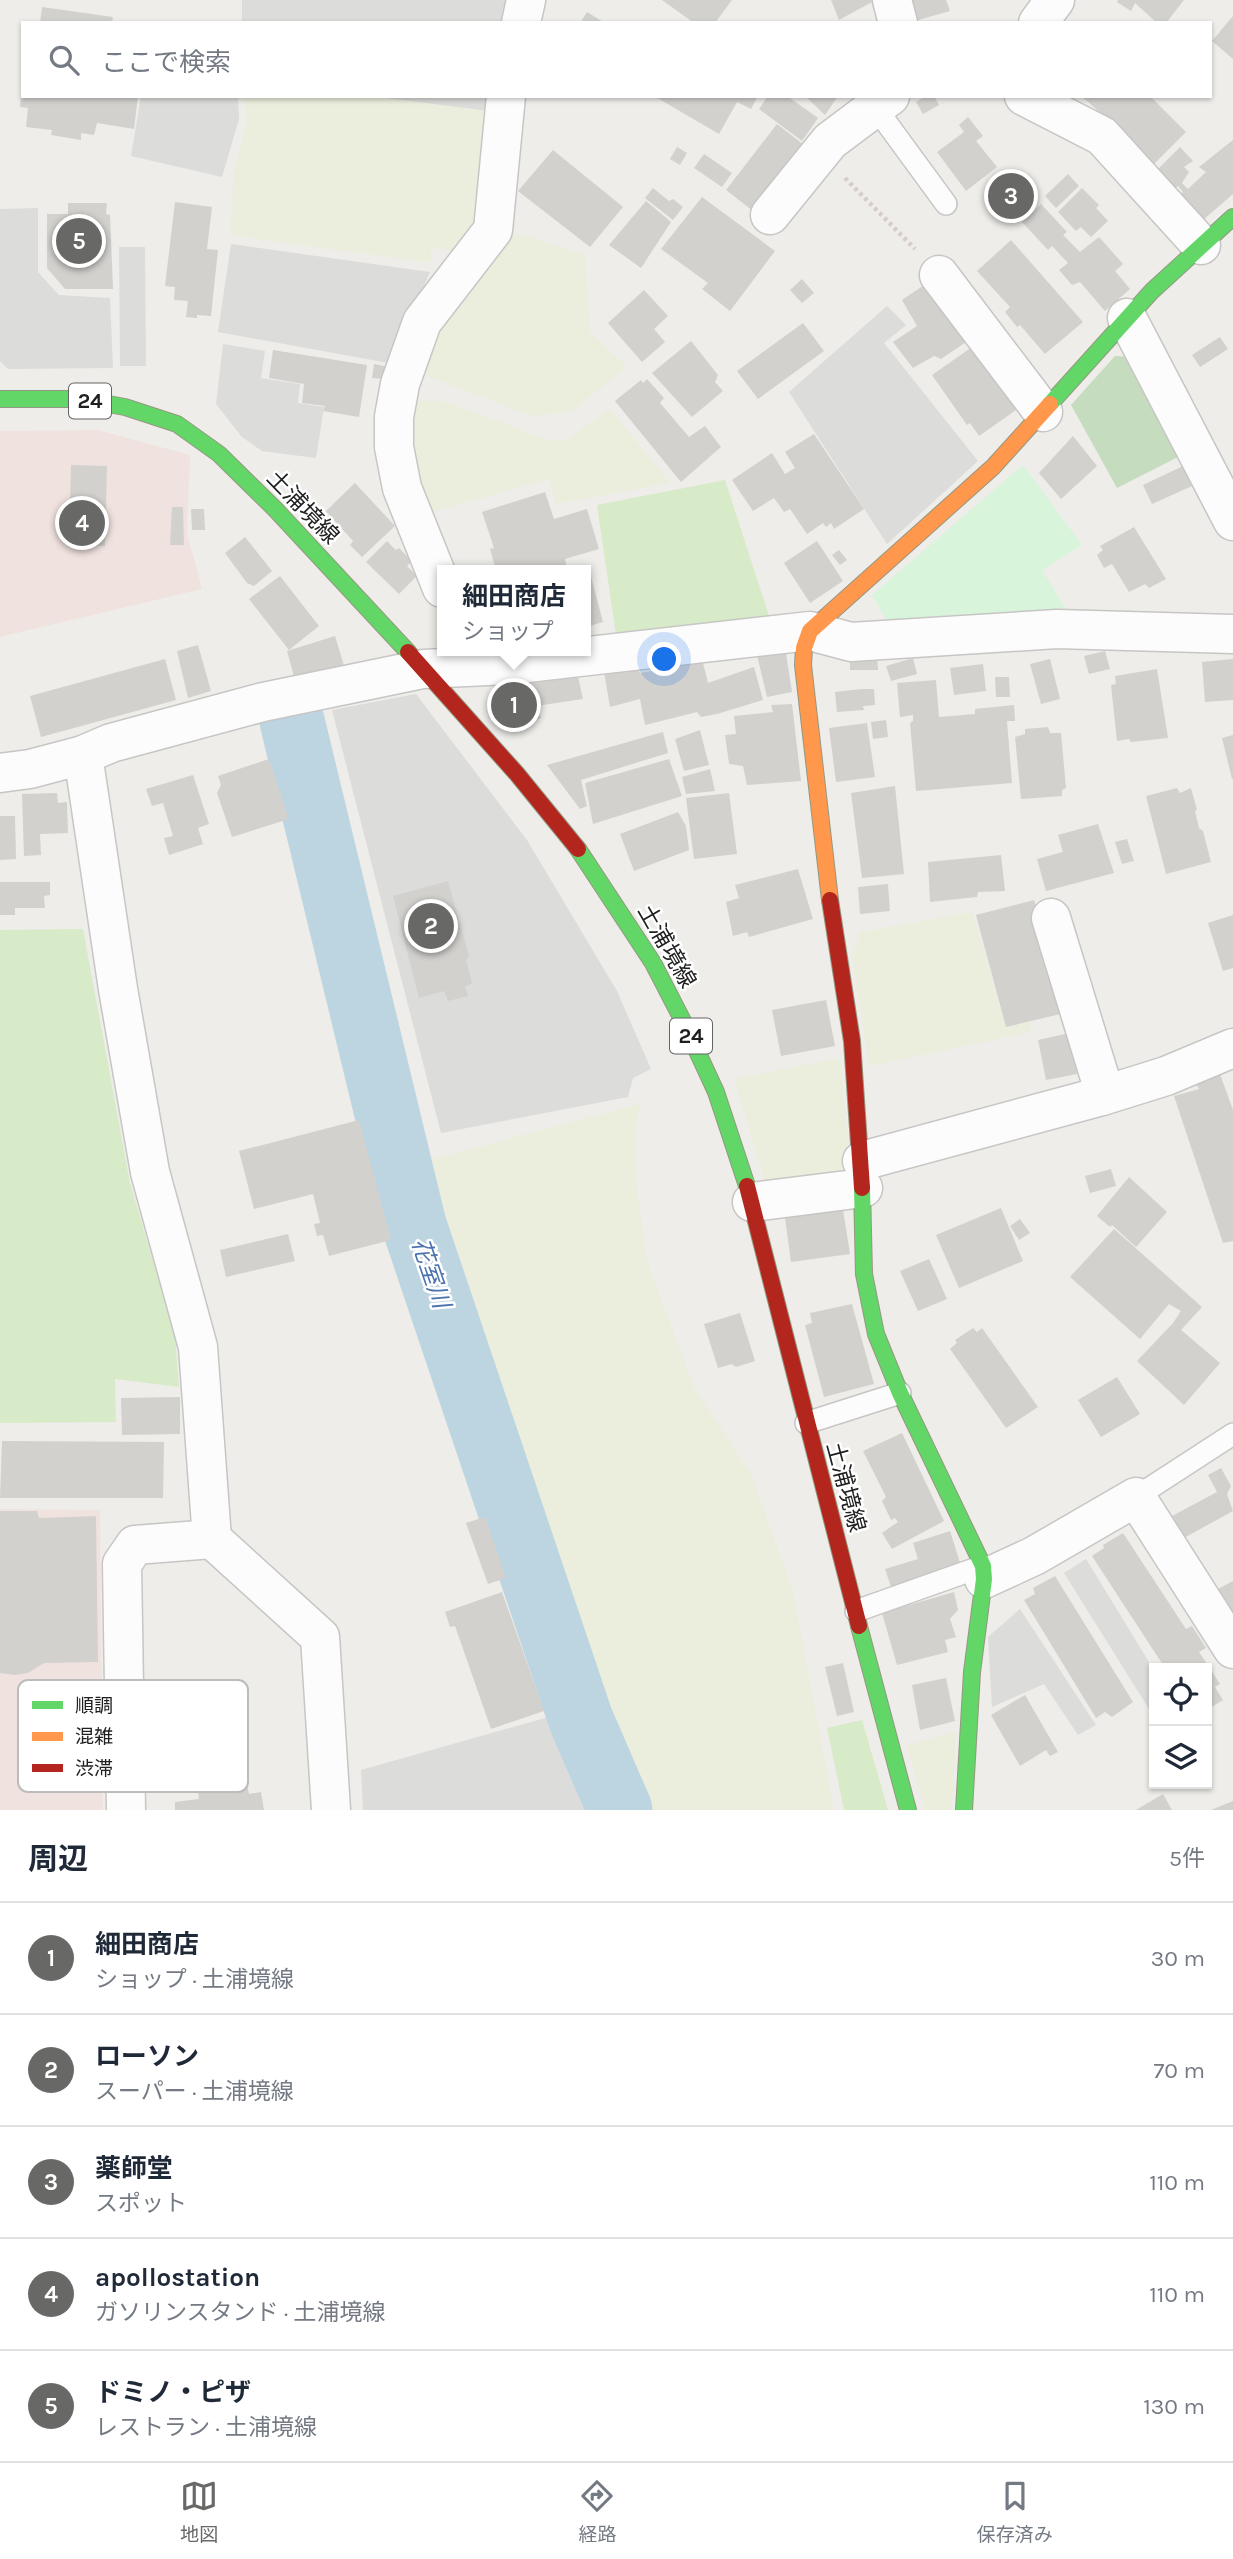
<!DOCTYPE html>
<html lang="ja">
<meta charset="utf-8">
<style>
body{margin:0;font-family:Karla,"Noto Sans JP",sans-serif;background:#f6f6f7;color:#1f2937}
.controls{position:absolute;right:21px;bottom:21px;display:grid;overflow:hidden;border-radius:0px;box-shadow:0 2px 5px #0004}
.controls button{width:63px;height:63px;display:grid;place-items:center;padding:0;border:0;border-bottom:2px solid #e0e1e3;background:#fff;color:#1f2937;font:35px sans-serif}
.you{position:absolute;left:665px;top:660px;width:24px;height:24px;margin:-18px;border:5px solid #fff;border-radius:50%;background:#1a73e8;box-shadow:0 0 0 10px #1a73e833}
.badge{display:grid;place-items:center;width:46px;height:46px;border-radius:50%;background:#686866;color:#fff;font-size:23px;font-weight:700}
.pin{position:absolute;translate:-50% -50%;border:4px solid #fff;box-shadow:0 2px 7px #0006}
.popup{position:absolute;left:437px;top:565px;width:154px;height:91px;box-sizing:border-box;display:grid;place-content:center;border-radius:0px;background:#fff;filter:drop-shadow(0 2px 5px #0005);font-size:23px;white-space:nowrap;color:#747a83}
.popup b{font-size:26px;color:#1f2937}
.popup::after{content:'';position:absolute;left:50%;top:100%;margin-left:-14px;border:14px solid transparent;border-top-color:#fff}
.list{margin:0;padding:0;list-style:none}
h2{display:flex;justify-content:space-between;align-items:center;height:91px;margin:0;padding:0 28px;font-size:30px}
h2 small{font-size:23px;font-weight:400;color:#747a83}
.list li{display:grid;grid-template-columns:46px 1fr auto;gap:21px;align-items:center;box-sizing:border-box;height:112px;padding:0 28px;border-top:2px solid #e0e1e3}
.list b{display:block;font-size:26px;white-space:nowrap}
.list p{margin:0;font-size:23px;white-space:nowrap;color:#747a83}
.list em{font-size:23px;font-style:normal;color:#747a83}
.icon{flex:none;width:38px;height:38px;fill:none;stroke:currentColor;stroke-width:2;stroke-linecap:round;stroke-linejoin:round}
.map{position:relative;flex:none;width:1233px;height:1810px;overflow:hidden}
.search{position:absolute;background:#fff;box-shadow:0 2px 5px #0004;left:21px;right:21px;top:21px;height:77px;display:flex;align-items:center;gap:18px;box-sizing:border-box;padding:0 24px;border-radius:0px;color:#747a83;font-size:26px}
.sheet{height:651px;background:#fff}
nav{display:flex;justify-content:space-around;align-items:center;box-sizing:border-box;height:98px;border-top:2px solid #e0e1e3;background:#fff;font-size:19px;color:#747a83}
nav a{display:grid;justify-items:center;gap:4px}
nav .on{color:#686866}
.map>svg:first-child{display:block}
.commercial{fill:#f0e3df}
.religious{fill:#dcdcda}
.farmland{fill:#ebeedd}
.grass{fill:#d7ebc9}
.forest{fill:#c6dcbf}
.park{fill:#d8f4db}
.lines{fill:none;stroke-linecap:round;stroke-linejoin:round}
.river{stroke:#bdd5e1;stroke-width:65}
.building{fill:#d2d1ce}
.lane-casing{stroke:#c7c6c5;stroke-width:24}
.street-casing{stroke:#c7c6c5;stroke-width:41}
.fast-casing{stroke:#949880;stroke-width:18}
.slow-casing{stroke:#949880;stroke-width:18}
.jam-casing{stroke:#949880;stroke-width:18}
.path{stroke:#d7ccc9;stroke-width:4.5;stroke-dasharray:3.5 3.5;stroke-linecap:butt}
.lane{stroke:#fcfcfc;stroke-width:21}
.street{stroke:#fcfcfc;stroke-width:38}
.fast{stroke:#63d668;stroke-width:16}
.slow{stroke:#ff974d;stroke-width:16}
.jam{stroke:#b3261e;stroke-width:16}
.labels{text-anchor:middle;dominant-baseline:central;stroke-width:5;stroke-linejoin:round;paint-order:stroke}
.shield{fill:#fff;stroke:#636363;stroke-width:2}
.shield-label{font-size:21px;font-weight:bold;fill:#202020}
.street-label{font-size:23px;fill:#202020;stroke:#fff}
.water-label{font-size:24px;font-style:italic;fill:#4d73af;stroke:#fff}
.key{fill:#fff;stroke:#bcbcbc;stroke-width:2}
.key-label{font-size:19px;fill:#202020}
</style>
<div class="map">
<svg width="1233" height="1810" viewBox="0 0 1233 1810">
<rect width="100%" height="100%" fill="#eeede9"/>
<g class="commercial">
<polygon points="98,430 190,455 187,533 202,589 0,637 0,431"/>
<polygon points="0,1509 100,1510 103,1810 0,1810"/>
</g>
<g class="religious">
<polygon points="242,0 505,0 501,23 242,23"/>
<polygon points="141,96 238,96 239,119 222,177 131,156"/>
<polygon points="368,96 491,96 488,111"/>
<polygon points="38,208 38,272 59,295 110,298 113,368 8,369 0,361 0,209"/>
<polygon points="231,244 430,272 409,320 394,364 218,332"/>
<polygon points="119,247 145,247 146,366 120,366"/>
<polygon points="887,306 906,325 884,343 978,461 887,544 789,392"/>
<polygon points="223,344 265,351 261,378 300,384 298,403 324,407 316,458 262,451 242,437 216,404"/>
<polygon points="416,694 527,840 617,991 651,1069 633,1078 628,1097 441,1133 332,710"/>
<polygon points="1086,1559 1154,1670 1154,1717 1064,1573"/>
<polygon points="1020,1609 1096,1725 1078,1735 1044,1684 992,1707 988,1637"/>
<polygon points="552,1716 578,1787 590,1810 363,1810 361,1770"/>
</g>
<g class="farmland">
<polygon points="244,96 368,96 488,111 474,223 455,251 431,247 431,263 230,235 234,171 247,121"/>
<polygon points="507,230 585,255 590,332 627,367 571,412 531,416 417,372 428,337"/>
<polygon points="419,401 444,401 545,439 563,442 610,409 670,483 556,504 549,479 428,513 412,464 413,405"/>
<polygon points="972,912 1006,1026 1029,1021 1032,1032 869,1066 852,957 860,932"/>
<polygon points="840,1058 850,1166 840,1179 777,1188 765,1181 734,1079"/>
<polygon points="640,1104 635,1133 637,1189 647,1261 694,1387 751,1474 793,1591 834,1810 638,1810 583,1690 410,1165"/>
<polygon points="956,1731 952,1810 925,1810 907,1745"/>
</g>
<g class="grass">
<polygon points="725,480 771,622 616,635 597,505"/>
<polygon points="83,929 130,1183 175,1335 179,1387 115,1379 116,1422 0,1423 0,930"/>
<polygon points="862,1720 888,1810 844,1810 827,1728"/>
</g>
<polygon class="forest" points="1115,356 1133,357 1178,457 1117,488 1071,405"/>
<polygon class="park" points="1023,465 1082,545 1042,570 1067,611 893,631 872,595"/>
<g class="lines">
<polyline class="river" points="292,721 414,1225 581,1720 620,1810"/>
</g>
<g class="building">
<polygon points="662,0 732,0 715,23 694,23"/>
<polygon points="831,0 871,0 872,2 839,20"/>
<polygon points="912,0 946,0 950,11 918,20"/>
<polygon points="1118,0 1184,0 1166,23 1157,23 1135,3 1131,11 1117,2"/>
<polygon points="42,7 113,17 112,23 40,23"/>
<polygon points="587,12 605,23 580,23"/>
<polygon points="1233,16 1233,59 1212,41"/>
<polygon points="21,96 138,96 134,129 97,123 94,135 81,133 81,140 51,135 52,130 26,127 28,108 20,107"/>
<polygon points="654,96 758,96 751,109 737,102 719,134"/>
<polygon points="768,96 787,96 818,118 802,141 759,109"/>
<polygon points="805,96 838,96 825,115"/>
<polygon points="926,96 934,96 939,105 923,114 916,102"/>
<polygon points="1081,96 1150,96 1186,132 1151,167 1095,108"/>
<polygon points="968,117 983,136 976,141 997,167 966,191 937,152 964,132 959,125"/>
<polygon points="777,124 804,145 753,211 726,190"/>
<polygon points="1233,140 1233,194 1202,221 1178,195 1183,192 1178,186 1174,189 1155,172 1180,147 1193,161 1184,167 1189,172 1182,183 1188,189 1206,172 1199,167"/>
<polygon points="677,147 687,153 680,165 670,159"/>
<polygon points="553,150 623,207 590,247 518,191"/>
<polygon points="704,154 732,173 722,187 694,168"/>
<polygon points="1068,174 1079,186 1056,208 1045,196"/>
<polygon points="1011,176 1032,197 1011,217 990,196"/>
<polygon points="653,188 669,201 673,199 683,207 673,220 645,198"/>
<polygon points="1082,188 1099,205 1096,208 1108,221 1091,237 1081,227 1076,231 1058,212"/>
<polygon points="702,197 775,251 730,311 702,289 708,283 661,249"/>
<polygon points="646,201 671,222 641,268 609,245"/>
<polygon points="175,202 212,207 207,249 218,250 211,316 197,315 197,318 186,317 188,301 174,300 175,287 165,286"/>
<polygon points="68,203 107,203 106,214 110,215 113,289 65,289 47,268 47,214 68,214"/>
<polygon points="1041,204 1067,232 1063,235 1080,252 1099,237 1123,264 1115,271 1130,289 1105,311 1080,282 1072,285 1059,270 1068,263 1052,246 1048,250 1022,222"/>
<polygon points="1011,240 1083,322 1045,354 1020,325 1017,327 1005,312 1010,307 977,271"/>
<polygon points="802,279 814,293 802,303 790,290"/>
<polygon points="927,283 969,340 941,359 934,356 913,368 893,342 917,326 902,300"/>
<polygon points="644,290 668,316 654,329 665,342 642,362 608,323"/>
<polygon points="803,323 824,351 758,399 737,371"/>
<polygon points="1220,337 1228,349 1200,367 1192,355"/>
<polygon points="691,341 718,375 715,382 723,391 692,417 652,373"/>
<polygon points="972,347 1016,410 979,436 970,423 967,425 932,375"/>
<polygon points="273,350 367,365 359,417 323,411 325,406 302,403 304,384 269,378"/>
<polygon points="374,364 389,367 384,379 372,378"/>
<polygon points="647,379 664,398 660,403 689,437 705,426 721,447 681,482 615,401 641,380 643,383"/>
<polygon points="814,434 864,509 834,529 831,523 826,527 823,523 807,534 790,509 784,512 774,498 753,511 732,480 772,453 785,474 795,468 785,452"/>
<polygon points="1073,436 1097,466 1061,499 1039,473"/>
<polygon points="71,465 107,466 105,546 69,545"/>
<polygon points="1183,466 1192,486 1152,504 1143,485"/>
<polygon points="355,483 395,526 362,557 350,545 353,541 326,511"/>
<polygon points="545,492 554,519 587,509 599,549 565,559 567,568 560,570 496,570 490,549 494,548 482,512"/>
<polygon points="172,507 183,507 184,545 170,545"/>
<polygon points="191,509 204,509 205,530 192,530"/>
<polygon points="1134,527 1166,579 1149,588 1145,584 1129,592 1112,564 1104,568 1097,555 1103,550 1100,546"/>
<polygon points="245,537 272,571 254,586 247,583 225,553"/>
<polygon points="387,541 396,550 399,548 412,561 407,566 417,576 399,594 366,562"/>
<polygon points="817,541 843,581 810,603 784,563"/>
<polygon points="839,550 847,560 840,565 832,555"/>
<polygon points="589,569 603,622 586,627 586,570"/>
<polygon points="280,576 319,626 289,650 249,599"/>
<polygon points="335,636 345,669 295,680 287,651"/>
<polygon points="198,645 211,691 188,698 177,651"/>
<polygon points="785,647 792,692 767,697 756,651"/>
<polygon points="1105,651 1110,669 1089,674 1084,656"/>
<polygon points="877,655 878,670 850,670 850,656"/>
<polygon points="913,658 917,674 891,681 886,666"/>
<polygon points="165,659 176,700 41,737 30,696"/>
<polygon points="702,659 708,683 754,667 763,700 717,714 701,717 697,712 645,725 640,699 610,707 604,672 637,666 640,673 656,670 655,665"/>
<polygon points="1050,659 1060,699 1041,704 1030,664"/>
<polygon points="1233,659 1233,700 1205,702 1202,662"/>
<polygon points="983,664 986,691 954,695 950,668"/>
<polygon points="1157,669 1168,738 1131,742 1129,739 1117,741 1111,685 1116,684 1115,676"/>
<polygon points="577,672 583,699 536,706 541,718 518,729 499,688 511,679 525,677 529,683 542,676"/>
<polygon points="995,677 1009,677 1010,697 996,697"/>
<polygon points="936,680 939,717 975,714 975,709 1014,705 1015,721 1007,721 1012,783 916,791 910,723 913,721 913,715 900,717 897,683"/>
<polygon points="862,689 874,689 875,705 863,706 864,710 837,712 835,692"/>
<polygon points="792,704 801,781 747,785 743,766 729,764 725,735 736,734 734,716 773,712 771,705"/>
<polygon points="886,720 888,737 873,739 871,722"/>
<polygon points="867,723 875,777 836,782 829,728"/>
<polygon points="1048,727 1050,733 1061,733 1066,788 1062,790 1062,796 1021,799 1015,737 1025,734 1025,729"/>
<polygon points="700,730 709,765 684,771 675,739"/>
<polygon points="663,732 668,753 581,780 587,806 580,809 547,765"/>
<polygon points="1233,735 1233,779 1232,779 1222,738"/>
<polygon points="269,759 289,819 232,837 217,793 221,785 218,776"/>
<polygon points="669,759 682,796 593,824 585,783"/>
<polygon points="710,769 715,791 686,794 682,777"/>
<polygon points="193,775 209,824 198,828 203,844 169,855 164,838 173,836 163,803 152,806 146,789"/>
<polygon points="895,786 904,874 862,878 851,793"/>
<polygon points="1177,788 1180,793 1191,788 1197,810 1195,811 1199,828 1203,831 1211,862 1166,874 1146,796"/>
<polygon points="57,793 58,803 67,802 68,833 40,834 41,855 24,856 22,794"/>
<polygon points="729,793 737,854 694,859 686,798"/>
<polygon points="678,812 686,826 689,850 634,871 620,834"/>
<polygon points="0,816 15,816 16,859 0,860"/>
<polygon points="1098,824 1114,873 1046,891 1037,859 1063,852 1058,835"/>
<polygon points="1127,839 1134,861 1122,864 1115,842"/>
<polygon points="1001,855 1005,891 978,892 977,897 930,902 928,862"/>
<polygon points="798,869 813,919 749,937 747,932 733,936 726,902 739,898 735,885"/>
<polygon points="448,881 469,956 466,960 472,983 465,987 468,996 448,1001 444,991 419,998 393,896"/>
<polygon points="0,882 50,882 50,895 44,896 45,908 15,908 15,915 0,915"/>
<polygon points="888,884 890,911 860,914 858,887"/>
<polygon points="1034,900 1069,1012 1006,1027 976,915"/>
<polygon points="1233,915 1233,968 1223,971 1208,923"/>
<polygon points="826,1000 835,1046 781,1056 772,1010"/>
<polygon points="1069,1033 1077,1074 1046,1080 1038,1040"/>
<polygon points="1220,1074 1233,1110 1233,1241 1223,1243 1174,1096 1199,1089 1196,1084"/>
<polygon points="359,1120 391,1240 329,1256 323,1235 317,1236 314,1224 320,1223 313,1194 254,1209 239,1151"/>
<polygon points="1111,1169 1116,1186 1090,1193 1085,1176"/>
<polygon points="1129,1177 1167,1212 1136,1247 1112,1225 1110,1227 1097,1216"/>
<polygon points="842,1203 850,1254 791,1262 784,1211"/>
<polygon points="1001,1208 1023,1261 959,1288 936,1235"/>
<polygon points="1020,1219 1030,1233 1019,1240 1010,1226"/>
<polygon points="1114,1229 1202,1307 1181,1330 1220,1363 1184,1405 1137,1361 1173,1323 1181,1311 1169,1304 1140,1339 1070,1277"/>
<polygon points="288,1234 295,1261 226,1277 220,1250"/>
<polygon points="929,1259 947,1299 918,1311 900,1271"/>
<polygon points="852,1304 874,1384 824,1397 805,1325 812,1323 810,1313"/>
<polygon points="740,1313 755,1361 736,1367 732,1364 718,1368 704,1324"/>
<polygon points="973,1328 977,1332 982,1328 1038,1407 1006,1428 950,1349 957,1343 955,1340"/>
<polygon points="1117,1377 1140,1414 1101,1437 1078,1400"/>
<polygon points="180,1397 180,1434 122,1435 121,1398"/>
<polygon points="902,1433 944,1521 892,1549 882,1533 898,1522 895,1518 891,1520 882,1501 886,1497 863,1451"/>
<polygon points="2,1441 164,1442 163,1498 0,1498"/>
<polygon points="1221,1468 1231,1486 1227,1494 1233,1511 1184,1538 1172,1516 1217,1492 1208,1475"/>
<polygon points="0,1511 37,1511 39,1518 96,1516 98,1662 44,1663 28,1673 15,1675 0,1673"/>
<polygon points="485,1517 506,1578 488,1584 466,1523"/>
<polygon points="950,1531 961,1566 891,1587 885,1569 918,1559 913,1543"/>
<polygon points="1123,1533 1186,1629 1192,1626 1206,1648 1199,1652 1220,1684 1215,1687 1223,1700 1207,1710 1207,1668 1165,1668 1092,1556 1104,1548 1103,1545"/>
<polygon points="1055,1576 1133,1702 1112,1717 1105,1712 1096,1718 1024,1600 1035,1594 1033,1588"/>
<polygon points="1233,1581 1233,1619 1218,1589"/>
<polygon points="502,1592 544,1711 491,1729 455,1626 450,1627 445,1612"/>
<polygon points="954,1592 958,1610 950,1619 956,1637 945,1640 948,1652 897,1665 882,1613"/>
<polygon points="843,1663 854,1712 837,1716 825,1667"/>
<polygon points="946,1678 955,1721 920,1730 912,1685"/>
<polygon points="1025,1695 1058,1752 1050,1756 1046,1750 1020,1766 991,1715"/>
<polygon points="247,1784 249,1794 261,1792 264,1810 175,1810 175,1802 199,1799 197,1786"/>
<polygon points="1163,1794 1172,1810 1136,1810"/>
<polygon points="1233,1801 1233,1810 1211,1810"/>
</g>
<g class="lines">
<defs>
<g id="lane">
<polyline points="875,107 946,204"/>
<polyline points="806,1423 900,1393"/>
<polyline points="1136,1497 1233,1434"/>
<polyline points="856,1611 983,1566"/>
</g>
<g id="street">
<polyline points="892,0 898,23"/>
<polyline points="521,23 526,0"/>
<polyline points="1038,23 1055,0"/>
<polyline points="1024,96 1102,136 1201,245"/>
<polyline points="770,215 830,141 890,96"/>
<polyline points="939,275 1043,412"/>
<polyline points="1127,318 1233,521"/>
<polyline points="442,588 402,488 394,447 394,417 400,384 422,322 493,230 506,96"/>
<polyline points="83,755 118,989 150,1172 198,1347 212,1539 320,1637 331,1810"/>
<polyline points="0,773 30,769 83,755 111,743 263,702 423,669 509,665 810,631 851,642 1057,629 1233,634"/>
<polyline points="1051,918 1100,1078 1102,1096"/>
<polyline points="862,1161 1102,1096 1166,1076 1233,1048"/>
<polyline points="752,1202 863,1188"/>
<polyline points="984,1579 1034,1556 1136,1497 1233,1649"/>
<polyline points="126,1810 122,1564 135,1545 212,1539"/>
</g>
<g id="fast">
<polyline points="0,399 80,399 125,407 177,424 219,454 276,510 408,652"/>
<polyline points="1050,404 1152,291 1233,217"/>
<polyline points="578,849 653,963 685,1025 716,1092 747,1186"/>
<polyline points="862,1188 864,1274 876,1334 900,1393 983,1566 984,1579 972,1672 964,1810"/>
<polyline points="859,1626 908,1810"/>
</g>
<polyline id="slow" points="830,900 803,665 804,648 810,631 993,467 1050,404"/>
<g id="jam">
<polyline points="408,652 517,774 578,849"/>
<polyline points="830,900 852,1041 862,1188"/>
<polyline points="747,1186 859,1626"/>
</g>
</defs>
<use href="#lane" class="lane-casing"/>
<use href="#street" class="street-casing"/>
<use href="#fast" class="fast-casing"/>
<use href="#slow" class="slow-casing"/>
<use href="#jam" class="jam-casing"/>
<polyline class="path" points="845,178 915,249"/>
<use href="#lane" class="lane"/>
<use href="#street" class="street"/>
<use href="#fast" class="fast"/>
<use href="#slow" class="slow"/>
<use href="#jam" class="jam"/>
</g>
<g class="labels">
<g class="shield">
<rect x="69" y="383.5" width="42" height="35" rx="5"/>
<rect x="670" y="1018.5" width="42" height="35" rx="5"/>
</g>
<g class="shield-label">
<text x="90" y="401">24</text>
<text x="691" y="1036">24</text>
</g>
<g class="street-label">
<text transform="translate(303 507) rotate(46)">土浦境線</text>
<text transform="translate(667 946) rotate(60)">土浦境線</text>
<text transform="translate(846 1487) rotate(75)">土浦境線</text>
</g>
<g class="water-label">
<text transform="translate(431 1273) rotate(71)">花室川</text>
</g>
</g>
<rect x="18" y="1680" width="230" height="112" rx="10" class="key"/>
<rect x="32" y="1701" width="31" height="8" fill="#63d668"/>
<rect x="32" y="1732" width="31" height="9" fill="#ff974d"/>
<rect x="32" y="1764" width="31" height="8" fill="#b3261e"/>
<g class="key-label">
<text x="75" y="1712">順調</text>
<text x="75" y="1743">混雑</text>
<text x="75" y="1775">渋滞</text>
</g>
</svg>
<div class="controls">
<button><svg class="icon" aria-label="locate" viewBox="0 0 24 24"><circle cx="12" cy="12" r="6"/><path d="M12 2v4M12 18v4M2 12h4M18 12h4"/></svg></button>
<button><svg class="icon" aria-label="layers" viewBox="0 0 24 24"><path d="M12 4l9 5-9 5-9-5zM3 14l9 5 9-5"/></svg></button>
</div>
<div class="you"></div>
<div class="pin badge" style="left:514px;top:705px">1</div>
<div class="popup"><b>細田商店</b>ショップ</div>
<div class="pin badge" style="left:431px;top:926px">2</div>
<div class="pin badge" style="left:1011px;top:196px">3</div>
<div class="pin badge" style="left:82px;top:523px">4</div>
<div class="pin badge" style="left:79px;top:241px">5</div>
<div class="search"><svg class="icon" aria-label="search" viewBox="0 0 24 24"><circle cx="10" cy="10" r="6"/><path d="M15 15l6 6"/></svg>ここで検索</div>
</div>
<section class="sheet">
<h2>周辺<small>5件</small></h2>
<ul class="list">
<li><span class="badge">1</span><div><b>細田商店</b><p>ショップ · 土浦境線</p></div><em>30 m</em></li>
<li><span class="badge">2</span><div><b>ローソン</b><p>スーパー · 土浦境線</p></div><em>70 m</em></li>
<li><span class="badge">3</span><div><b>薬師堂</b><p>スポット</p></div><em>110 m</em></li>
<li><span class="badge">4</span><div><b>apollostation</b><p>ガソリンスタンド · 土浦境線</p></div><em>110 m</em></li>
<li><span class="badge">5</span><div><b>ドミノ・ピザ</b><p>レストラン · 土浦境線</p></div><em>130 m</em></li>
</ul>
</section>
<nav>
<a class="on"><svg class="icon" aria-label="map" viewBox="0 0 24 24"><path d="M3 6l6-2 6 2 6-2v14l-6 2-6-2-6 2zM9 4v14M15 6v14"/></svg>地図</a>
<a><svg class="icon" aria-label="directions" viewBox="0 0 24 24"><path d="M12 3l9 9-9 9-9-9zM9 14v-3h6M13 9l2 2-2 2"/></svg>経路</a>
<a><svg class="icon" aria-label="saved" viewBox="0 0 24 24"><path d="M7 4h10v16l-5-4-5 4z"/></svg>保存済み</a>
</nav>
